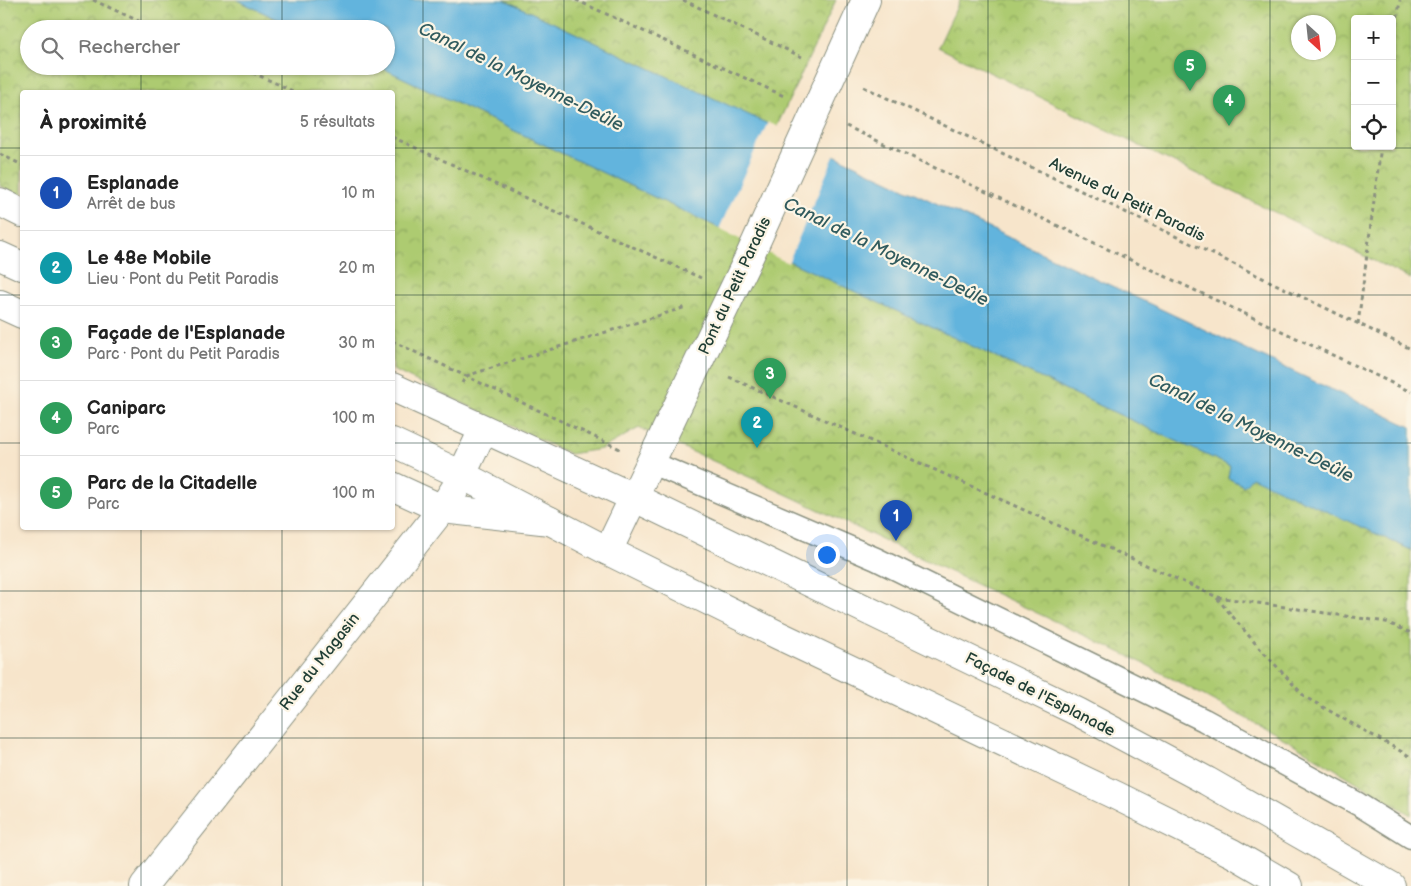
<!DOCTYPE html>
<html lang="fr">
<meta charset="utf-8">
<style>
body{margin:0;font-family:"Balsamiq Sans",sans-serif;background:#f2f2f2;color:#222}
.controls{position:absolute;right:15px;top:15px;display:grid;overflow:hidden;border-radius:5px;box-shadow:0 1px 4px #0004}
.controls button{width:45px;height:45px;display:grid;place-items:center;padding:0;border:0;border-bottom:1px solid #e0e0e0;background:#fff;color:#222;font:25px sans-serif}
.compass{position:absolute;left:1291px;top:15px;width:45px;height:45px;border-radius:50%;background:#fff;box-shadow:0 1px 4px #0004;rotate:153deg}
.you{position:absolute;left:826px;top:554px;width:18px;height:18px;margin:-12px;border:4px solid #fff;border-radius:50%;background:#1a73e8;box-shadow:0 0 0 8px #1a73e833}
.badge{display:grid;place-items:center;width:32px;height:32px;border-radius:50%;background:#2563eb;color:#fff;font-size:16px;font-weight:700}
.pin{position:absolute;translate:-50% -41px;filter:drop-shadow(0 1px 2px #0008)}
.pin::after{content:'';position:absolute;top:26px;width:18px;height:15px;background:inherit;clip-path:polygon(0 0,100% 0,50% 100%)}
.list{margin:0;padding:0;list-style:none}
h2{display:flex;justify-content:space-between;align-items:center;height:65px;margin:0;padding:0 20px;font-size:21px}
h2 small{font-size:16px;font-weight:400;color:#767676}
.list li{display:grid;grid-template-columns:32px 1fr auto;gap:15px;align-items:center;box-sizing:border-box;height:75px;padding:0 20px;border-top:1px solid #e0e0e0}
.list b{display:block;font-size:19px;white-space:nowrap}
.list p{margin:0;font-size:16px;white-space:nowrap;color:#767676}
.list em{font-size:16px;font-style:normal;color:#767676}
.icon{flex:none;width:28px;height:28px;fill:none;stroke:currentColor;stroke-width:2;stroke-linecap:round;stroke-linejoin:round}
.map{position:relative;flex:none;width:1411px;height:886px;overflow:hidden}
.search{position:absolute;background:#fff;box-shadow:0 1px 4px #0004;left:20px;top:20px;width:375px;height:55px;display:flex;align-items:center;gap:12px;box-sizing:border-box;padding:0 18px;border-radius:28px;color:#767676;font-size:19px}
.panel{position:absolute;background:#fff;box-shadow:0 1px 4px #0004;left:20px;top:90px;width:375px;height:440px;border-radius:5px}
.map>svg:first-child{display:block}
.park{fill:url(#park-crowns);stroke:#668452;fill-rule:evenodd}
.water{fill:#62b4dd;stroke:#407888}
.pier{fill:#f7e5cb}
.lines{fill:none;stroke-linecap:round;stroke-linejoin:round}
.lane-casing{stroke:#8b9180;stroke-width:25}
.street-casing{stroke:#8b9180;stroke-width:30}
.primary-casing{stroke:#8b9180;stroke-width:30}
.path{stroke:#8b9180;stroke-width:3;stroke-dasharray:4 4;stroke-linecap:butt}
.lane{stroke:#fff;stroke-width:22}
.street{stroke:#fff;stroke-width:28}
.primary{stroke:#fff;stroke-width:28}
.grid{fill:none;stroke:#1f3d34;stroke-width:1;stroke-opacity:0.55}
.labels{text-anchor:middle;dominant-baseline:central;stroke-width:4.5;stroke-linejoin:round;paint-order:stroke}
.street-label{font-size:16px;fill:#1f3d34;stroke:#fcf5e5}
.water-label{font-size:18px;font-style:italic;fill:#305b5e;stroke:#fcf5e5}
</style>
<div class="map">
<svg width="1411" height="886" viewBox="0 0 1411 886">
<defs>
<pattern id="park-crowns" width="20" height="18" patternUnits="userSpaceOnUse" patternTransform="scale(1.25)"><rect width="20" height="18" fill="#adcb71"/><path d="M2 6a3 3 0 1 1 6 0M12 15a3 3 0 1 1 6 0" fill="none" stroke="#8ca65e"/></pattern>
</defs>
<rect width="100%" height="100%" fill="#fcf5e5"/>
<filter id="ink" filterUnits="userSpaceOnUse"><feTurbulence type="fractalNoise" baseFrequency=".02" numOctaves="2"/><feDisplacementMap in="SourceGraphic" scale="10" xChannelSelector="R" yChannelSelector="G"/><feConvolveMatrix kernelMatrix="1 2 1 2 8 2 1 2 1" color-interpolation-filters="sRGB"/></filter>
<filter id="wash" filterUnits="userSpaceOnUse"><feTurbulence type="fractalNoise" baseFrequency=".0096" numOctaves="4" result="noise"/><feDisplacementMap in="SourceGraphic" scale="20" xChannelSelector="R" yChannelSelector="G"/><feGaussianBlur stdDeviation="1.12" result="paint"/><feColorMatrix in="noise" values="0 0 0 0 0 0 0 0 0 0 0 0 0 0 0 0 0 1.4 0 .05"/><feComposite in="paint" operator="in"/></filter>
<g filter="url(#wash)">
<rect width="100%" height="100%" fill="#f7e5cb"/>
<g class="park">
<polygon points="0,0 237,0 298,29 29,29 29,66 378,66 776,255 1230,466 1228,478 1243,486 1252,476 1411,550 1411,815 1292,743 1145,664 758,481 639,428 601,449 570,454 393,370 392,92 22,92 22,196 0,186"/>
<polygon points="505,0 836,0 776,128"/>
<path d="M960,0H1411V279L938,47ZM1355,19H1392V146H1355ZM1328,22V52H1298V22Z"/>
</g>
<polygon class="water" points="237,0 505,0 1411,427 1411,550 1252,477 1244,486 1228,478 1230,466 776,255 378,66 386,66 386,29 298,29"/>
<polygon class="pier" points="768,122 835,154 788,263 719,229"/>
</g>
<g filter="url(#ink)">
<g class="lines">
<defs>
<polyline id="lane" points="652,463 876,559 1204,720 1358,804 1411,837"/>
<g id="street">
<polyline points="0,304 22,314"/>
<polyline points="392,486 442,509 550,521"/>
<polyline points="608,551 750,255 866,0"/>
<polyline points="144,886 442,509 455,489 483,430"/>
</g>
<g id="primary">
<polyline points="0,202 22,213"/>
<polyline points="0,256 22,266"/>
<polyline points="392,387 635,498 1078,712 1207,781 1391,886"/>
<polyline points="392,442 462,475 608,551 778,635 1117,796 1232,853 1289,886"/>
</g>
</defs>
<use href="#lane" class="lane-casing"/>
<use href="#street" class="street-casing"/>
<use href="#primary" class="primary-casing"/>
<g class="path">
<polyline points="93,0 156,29"/>
<polyline points="576,0 784,96"/>
<polyline points="683,0 802,57"/>
<polyline points="1392,57 1400,0"/>
<polyline points="238,66 295,92"/>
<polyline points="864,87 1411,349"/>
<polyline points="846,126 1411,392"/>
<polyline points="392,137 701,278"/>
<polyline points="0,154 22,165"/>
<polyline points="1358,324 1381,146"/>
<polyline points="392,341 620,449"/>
<polyline points="729,377 1217,597 1386,622 1411,633"/>
<polyline points="462,383 466,376 686,307"/>
<polyline points="1217,598 1255,643 1305,697 1411,757"/>
</g>
<use href="#lane" class="lane"/>
<use href="#street" class="street"/>
<use href="#primary" class="primary"/>
</g>
</g>
<path class="grid" d="M141,0V29M282,0V29M423,0V886M564,0V886M706,0V886M847,0V886M988,0V886M1129,0V886M1270,0V886M141,66V92M282,66V92M0,148H22M392,148H1411M0,295H22M392,295H1411M0,443H22M392,443H1411M141,528V886M282,528V886M0,591H1411M0,738H1411"/>
<g class="labels">
<g class="street-label">
<text transform="translate(1127 200) rotate(26)">Avenue du Petit Paradis</text>
<text transform="translate(735 286) rotate(-65)">Pont du Petit Paradis</text>
<text transform="translate(320 662) rotate(-52)">Rue du Magasin</text>
<text transform="translate(1040 695) rotate(27)">Façade de l'Esplanade</text>
</g>
<g class="water-label">
<text transform="translate(521 77) rotate(26)">Canal de la Moyenne-Deûle</text>
<text transform="translate(886 252) rotate(26)">Canal de la Moyenne-Deûle</text>
<text transform="translate(1251 428) rotate(26)">Canal de la Moyenne-Deûle</text>
</g>
</g>
</svg>
<div class="controls">
<button>+</button>
<button>−</button>
<button><svg class="icon" aria-label="locate" viewBox="0 0 24 24"><circle cx="12" cy="12" r="6"/><path d="M12 2v4M12 18v4M2 12h4M18 12h4"/></svg></button>
</div>
<svg class="compass" viewBox="-18 -18 36 36"><path d="M0-13l5 13h-10z" fill="#e53935"/><path d="M0 13l5-13h-10z" fill="#767676"/></svg>
<div class="you"></div>
<div class="pin badge" style="left:896px;top:541px;background:#1a4fb4">1</div>
<div class="pin badge" style="left:757px;top:448px;background:#0f9aa8">2</div>
<div class="pin badge" style="left:770px;top:399px;background:#2e9e5b">3</div>
<div class="pin badge" style="left:1229px;top:126px;background:#2e9e5b">4</div>
<div class="pin badge" style="left:1190px;top:91px;background:#2e9e5b">5</div>
<div class="search"><svg class="icon" aria-label="search" viewBox="0 0 24 24"><circle cx="10" cy="10" r="6"/><path d="M15 15l6 6"/></svg>Rechercher</div>
<section class="panel">
<h2>À proximité<small>5 résultats</small></h2>
<ul class="list">
<li><span class="badge" style="background:#1a4fb4">1</span><div><b>Esplanade</b><p>Arrêt de bus</p></div><em>10 m</em></li>
<li><span class="badge" style="background:#0f9aa8">2</span><div><b>Le 48e Mobile</b><p>Lieu · Pont du Petit Paradis</p></div><em>20 m</em></li>
<li><span class="badge" style="background:#2e9e5b">3</span><div><b>Façade de l'Esplanade</b><p>Parc · Pont du Petit Paradis</p></div><em>30 m</em></li>
<li><span class="badge" style="background:#2e9e5b">4</span><div><b>Caniparc</b><p>Parc</p></div><em>100 m</em></li>
<li><span class="badge" style="background:#2e9e5b">5</span><div><b>Parc de la Citadelle</b><p>Parc</p></div><em>100 m</em></li>
</ul>
</section>
</div>
